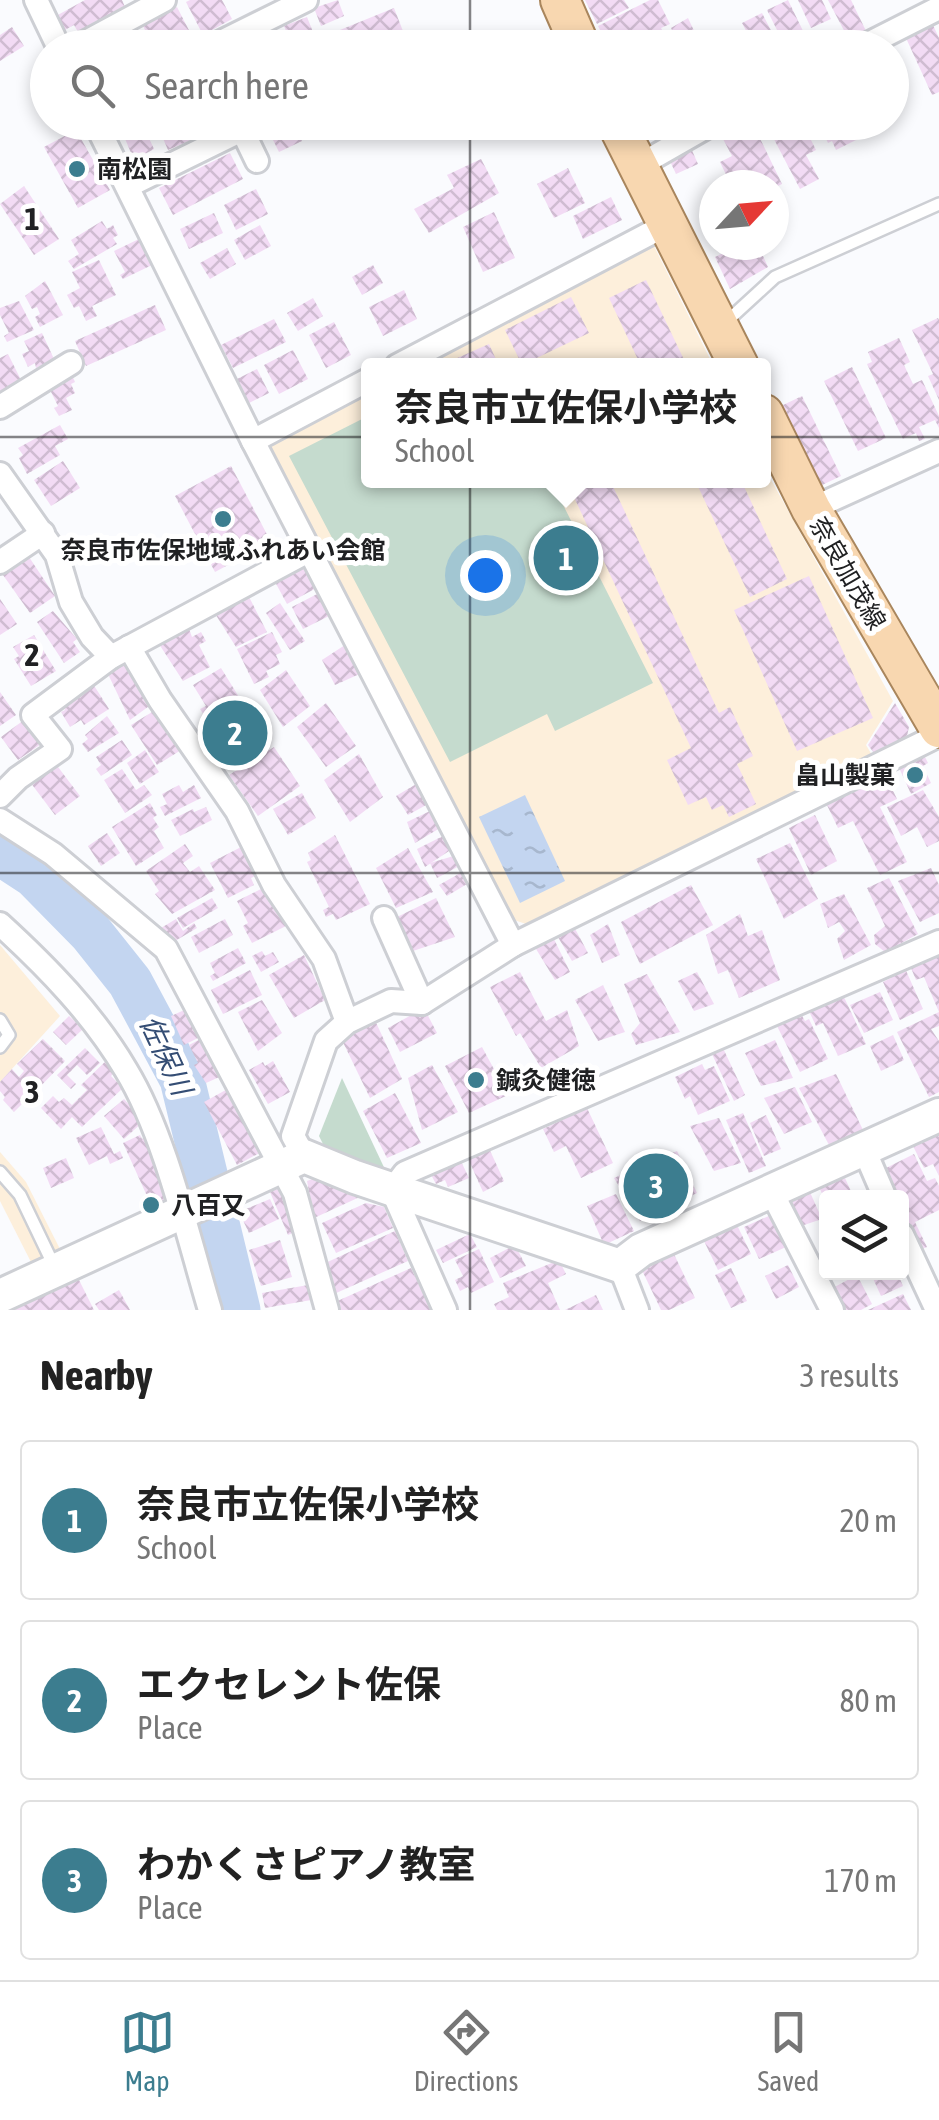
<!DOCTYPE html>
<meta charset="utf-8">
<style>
body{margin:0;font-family:"Asap Condensed","Noto Sans JP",sans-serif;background:#f2f2f2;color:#222}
.controls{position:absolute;right:30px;bottom:30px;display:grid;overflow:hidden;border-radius:10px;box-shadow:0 5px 15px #0003}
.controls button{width:90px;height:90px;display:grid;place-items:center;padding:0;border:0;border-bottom:2px solid #e0e0e0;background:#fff;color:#222;font:50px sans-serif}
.compass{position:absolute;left:699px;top:170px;width:90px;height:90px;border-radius:50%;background:#fff;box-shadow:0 5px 15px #0003;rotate:64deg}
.you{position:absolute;left:485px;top:575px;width:35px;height:35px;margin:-25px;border:8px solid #fff;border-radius:50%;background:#1a73e8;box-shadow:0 0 0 15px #1a73e833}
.badge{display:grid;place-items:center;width:65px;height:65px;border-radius:50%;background:#3c7d8f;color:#fff;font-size:32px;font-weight:700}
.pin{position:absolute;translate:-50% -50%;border:5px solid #fff;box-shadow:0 2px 10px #0006}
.popup{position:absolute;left:361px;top:358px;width:410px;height:130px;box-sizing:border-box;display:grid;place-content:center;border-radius:10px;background:#fff;filter:drop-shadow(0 2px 8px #0005);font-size:32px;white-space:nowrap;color:#767676}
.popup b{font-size:38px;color:#222}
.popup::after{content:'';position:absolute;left:50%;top:100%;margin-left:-20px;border:20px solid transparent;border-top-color:#fff}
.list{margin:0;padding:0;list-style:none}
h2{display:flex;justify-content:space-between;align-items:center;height:130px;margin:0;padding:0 40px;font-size:42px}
h2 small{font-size:32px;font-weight:400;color:#767676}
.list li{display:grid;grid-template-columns:65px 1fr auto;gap:30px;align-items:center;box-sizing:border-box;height:160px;margin:0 20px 20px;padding:0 20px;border:2px solid #e0e0e0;border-radius:10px}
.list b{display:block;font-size:38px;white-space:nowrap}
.list p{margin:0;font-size:32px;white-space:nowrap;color:#767676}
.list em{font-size:32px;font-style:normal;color:#767676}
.icon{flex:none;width:55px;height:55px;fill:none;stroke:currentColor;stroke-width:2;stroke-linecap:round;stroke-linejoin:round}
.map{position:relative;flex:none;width:939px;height:1310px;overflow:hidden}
.search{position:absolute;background:#fff;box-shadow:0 5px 15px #0003;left:30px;right:30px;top:30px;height:110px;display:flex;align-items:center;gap:25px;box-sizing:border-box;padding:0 35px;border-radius:55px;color:#767676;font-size:38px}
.sheet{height:670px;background:#fff}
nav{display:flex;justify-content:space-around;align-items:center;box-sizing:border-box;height:140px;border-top:2px solid #e0e0e0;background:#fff;font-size:28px;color:#767676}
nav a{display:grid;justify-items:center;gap:5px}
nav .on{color:#3c7d8f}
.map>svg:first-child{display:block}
.education{fill:#fdefdb}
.green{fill:#c5dbce}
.water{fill:url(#water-ripples)}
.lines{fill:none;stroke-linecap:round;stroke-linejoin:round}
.river{stroke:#c3d5f0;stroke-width:45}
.building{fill:url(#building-cross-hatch)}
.lane-casing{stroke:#cdcfd4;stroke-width:16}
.street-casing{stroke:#cdcfd4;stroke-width:28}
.secondary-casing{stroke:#cdcfd4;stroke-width:38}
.primary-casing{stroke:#a9865d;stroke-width:42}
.lane{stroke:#fff;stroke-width:11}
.street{stroke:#fff;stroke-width:22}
.secondary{stroke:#fff;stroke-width:32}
.primary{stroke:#f8d7b0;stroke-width:38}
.grid{fill:none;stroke:#202123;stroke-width:2.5;stroke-opacity:0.55}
.poi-dot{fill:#3c7d8f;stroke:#fff;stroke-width:4}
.labels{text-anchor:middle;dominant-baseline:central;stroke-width:10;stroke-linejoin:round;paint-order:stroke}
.poi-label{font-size:25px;font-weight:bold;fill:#202123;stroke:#fff;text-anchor:start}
.street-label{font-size:25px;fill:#202123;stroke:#fff}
.water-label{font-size:28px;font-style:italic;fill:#344d74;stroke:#fff}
.grid-label{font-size:32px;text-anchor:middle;font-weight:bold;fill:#202123;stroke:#fff;stroke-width:10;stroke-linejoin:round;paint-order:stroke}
</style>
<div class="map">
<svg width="939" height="1310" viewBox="0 0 939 1310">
<defs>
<pattern id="water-ripples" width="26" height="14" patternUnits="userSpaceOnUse" patternTransform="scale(2.5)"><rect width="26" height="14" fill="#c3d5f0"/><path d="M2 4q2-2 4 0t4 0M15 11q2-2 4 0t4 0" fill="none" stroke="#a7b7ce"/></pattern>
<pattern id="building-cross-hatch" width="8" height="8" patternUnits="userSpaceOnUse" patternTransform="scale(2.5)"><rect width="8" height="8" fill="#f2dbf4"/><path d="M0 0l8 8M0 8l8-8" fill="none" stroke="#cfbcd1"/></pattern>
</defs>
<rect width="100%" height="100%" fill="#fafbfe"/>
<g class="education">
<polygon points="652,242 713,365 417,366"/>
<polygon points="368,391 368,480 764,480 764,467 893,701 866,745 872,755 538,928 514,920 263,447"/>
<polygon points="0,945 60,1016 0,1082"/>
<polygon points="0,1152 26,1182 61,1251 33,1266 0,1201"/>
</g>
<g class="green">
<polygon points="368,416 368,480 551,481 653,683 555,731 547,714 450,762 289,456"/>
<polygon points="342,1078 389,1178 331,1160 319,1136"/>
</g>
<polygon class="water" points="525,795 565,881 520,903 479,817"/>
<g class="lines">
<polyline class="river" points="0,853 34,875 91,933 130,982 182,1079 238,1310"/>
</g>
<g class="building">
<polygon points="85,0 122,0 125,7 78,32 74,25 63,31 56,16"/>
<polygon points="190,0 222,0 232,19 203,35 186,2"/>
<polygon points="338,0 344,16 321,26 314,8"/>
<polygon points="585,0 624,0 629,8 597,24"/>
<polygon points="650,0 658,0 670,24 661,28 667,39 675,36 671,28 688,18 697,37 675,48 609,48 598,26"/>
<polygon points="788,0 804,33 793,38 798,48 786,48 767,10"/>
<polygon points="798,0 822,0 831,19 811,28"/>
<polygon points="828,0 851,0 866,31 849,40"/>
<polygon points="177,7 194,40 180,48 154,48 142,24"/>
<polygon points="394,8 408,44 398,48 342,48 335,32"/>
<polygon points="762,13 780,48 755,48 742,23"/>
<polygon points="307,17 313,32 290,41 284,26"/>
<polygon points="933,25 939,38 939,92 932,95 906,38"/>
<polygon points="12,27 24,46 0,61 0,35"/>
<polygon points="531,30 537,47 480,48 480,47"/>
<polygon points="156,122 183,122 191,140 168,150"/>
<polygon points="264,122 293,122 302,141 279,152"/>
<polygon points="644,122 681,122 651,137"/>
<polygon points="765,122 802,122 816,150 806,155 819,179 800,189"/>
<polygon points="818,122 862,122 868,134 836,150 832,141 828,143"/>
<polygon points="753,124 782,184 774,188 774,185 731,185 720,162 732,156 723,139"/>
<polygon points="143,125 154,149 134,160 123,134"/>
<polygon points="76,130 110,190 78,208 44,147"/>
<polygon points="690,146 698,164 676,174 669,159"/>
<polygon points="230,153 243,179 173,215 159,188"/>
<polygon points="481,159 499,193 429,233 414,209 454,188 447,175"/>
<polygon points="568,168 585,203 554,218 537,184"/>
<polygon points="24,186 59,239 34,255 0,204"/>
<polygon points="256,189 268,214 236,230 224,205"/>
<polygon points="611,197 622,220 583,239 573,216"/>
<polygon points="494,212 515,258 483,272 463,227"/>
<polygon points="214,213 223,233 189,249 180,229"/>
<polygon points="102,221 107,229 113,225 118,235 113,238 117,244 74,269 68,261 79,254 71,240"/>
<polygon points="260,225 271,246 245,260 234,240"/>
<polygon points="139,239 152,265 123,279 120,275 125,272 114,251"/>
<polygon points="739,245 747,248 758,245 768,267 730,289 715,257"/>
<polygon points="227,248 236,264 210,279 200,263"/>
<polygon points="99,260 116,295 92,306 97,316 86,321 79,306 74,308 67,295 80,288 72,272"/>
<polygon points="373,265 383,283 362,295 352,277"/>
<polygon points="646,280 687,366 641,366 609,298"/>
<polygon points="45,281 63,315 40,327 35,317 40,314 37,307 32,309 25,296"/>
<polygon points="404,290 417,319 383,336 369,307"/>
<polygon points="571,297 589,333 522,365 505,330"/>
<polygon points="313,298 323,316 298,331 287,313"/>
<polygon points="19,301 34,330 7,342 4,336 9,333 0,315 0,308"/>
<polygon points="155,305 166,330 86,366 75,341"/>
<polygon points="938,318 939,320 939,400 928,376 933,374 912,330"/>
<polygon points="274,319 286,342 233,368 221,345"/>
<polygon points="334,322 351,355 326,368 309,335"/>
<polygon points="42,333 54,359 36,368 35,363 28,367 22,354 29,351 24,341"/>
<polygon points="899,338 910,362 904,365 913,384 922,380 939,416 939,428 935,420 919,427 925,439 919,441 916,433 903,439 867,364 872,362 868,352"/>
<polygon points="489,344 499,366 458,366 455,359"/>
<polygon points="293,350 308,379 279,394 264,365"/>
<polygon points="8,354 21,380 0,391 0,358"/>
<polygon points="852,367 886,438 858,451 824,381"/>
<polygon points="257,369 269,393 245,405 233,381"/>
<polygon points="71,373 75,382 71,384 75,393 66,398 72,410 59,416 54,408 58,406 48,386"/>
<polygon points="802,396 841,476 820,486 781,406"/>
<polygon points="60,425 68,439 55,446 60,455 27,474 19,458 23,455 18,448"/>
<polygon points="63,461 80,488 51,506 34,480"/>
<polygon points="231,466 271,542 215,572 175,496"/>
<polygon points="566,480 610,480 719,713 730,707 753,756 737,764 756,804 729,817 723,805 712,810 706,797 688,805 667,760 691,748"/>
<polygon points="695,480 741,480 787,579 750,597"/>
<polygon points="29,557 55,596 30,613 3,575"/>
<polygon points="307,562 320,586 287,604 274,580"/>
<polygon points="809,576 873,718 797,751 734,610"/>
<polygon points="321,592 333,614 303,629 292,607"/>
<polygon points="248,595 267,632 236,647 214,612"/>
<polygon points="0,599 17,624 0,635"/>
<polygon points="280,603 305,641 290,650 266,613"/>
<polygon points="53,611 77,639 73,642 80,652 64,663 37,622"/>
<polygon points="189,629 192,637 201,632 206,641 199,645 210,667 183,681 159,644"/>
<polygon points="272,632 282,652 276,655 280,664 266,671 269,677 254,684 237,649"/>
<polygon points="34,635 56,671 31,686 14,659 19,656 13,647"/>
<polygon points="348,643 364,672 335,685 322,660"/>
<polygon points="126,660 152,704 130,720 107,672"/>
<polygon points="221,668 239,697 206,718 200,709 206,706 193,685"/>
<polygon points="286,670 310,706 283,727 260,690"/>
<polygon points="93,684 109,709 84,725 81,720 70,727 61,712 65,710 62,704"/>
<polygon points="0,692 16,715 0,726"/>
<polygon points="241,700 266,742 234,767 204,723"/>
<polygon points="326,703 356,746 326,767 297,727"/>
<polygon points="895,703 909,727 907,736 874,753 868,745"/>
<polygon points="157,709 186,747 157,765 131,725"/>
<polygon points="107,716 119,733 88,752 82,744 88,739 85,735"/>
<polygon points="24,720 41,744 18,760 1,737"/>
<polygon points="122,740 132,755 101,776 96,769 101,765 96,757"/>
<polygon points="274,747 300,786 258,816 229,775"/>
<polygon points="920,747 928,763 923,766 931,783 911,794 895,759"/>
<polygon points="145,750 159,772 140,784 127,763"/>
<polygon points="359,754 383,797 350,822 324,780"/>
<polygon points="55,763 80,796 55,815 30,782"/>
<polygon points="122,769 136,790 144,785 152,795 125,813 104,780"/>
<polygon points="884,772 897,799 880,807 907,862 880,875 853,821 838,828 825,801"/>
<polygon points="418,783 428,804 408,815 396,796"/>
<polygon points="179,785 183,792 194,785 201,798 165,816 160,807 167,804 162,794"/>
<polygon points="923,790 939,817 939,841 927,847 917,827 901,836 887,807"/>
<polygon points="302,793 316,818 288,835 273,809"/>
<polygon points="150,803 157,815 153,818 159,827 154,831 164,848 136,866 112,827"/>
<polygon points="206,807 212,820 180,836 171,820 193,809 194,812"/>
<polygon points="430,811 440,828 415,843 407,822"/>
<polygon points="815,815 837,861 811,875 789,828"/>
<polygon points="107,833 120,853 101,866 88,846"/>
<polygon points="447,834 455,847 425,867 417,849"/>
<polygon points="335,835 370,904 336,920 333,914 326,917 323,910 329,907 307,862 311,860 308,853"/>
<polygon points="790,843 818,899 784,919 756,859"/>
<polygon points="185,844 193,856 183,863 190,872 199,866 215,890 172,914 155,894 159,891 146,871"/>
<polygon points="245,845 260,874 251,878 254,885 228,898 210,863"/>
<polygon points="408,848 433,892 396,908 376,868"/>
<polygon points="457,855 463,864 437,878 430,863"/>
<polygon points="931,868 939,885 939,913 920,922 898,881"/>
<polygon points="464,871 472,881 447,896 439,885"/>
<polygon points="889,878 918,934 885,952 875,944 874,935 885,926 867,888"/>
<polygon points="691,885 713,925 640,964 621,922"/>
<polygon points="263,888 266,893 271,891 288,925 252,943 243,926 248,923 237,901"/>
<polygon points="844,894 871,945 844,960 837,939 845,931 839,922 828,928 820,904"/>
<polygon points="212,898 218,908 183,928 177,918"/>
<polygon points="436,898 455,937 413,951 397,917"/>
<polygon points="740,914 748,936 762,930 780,980 739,998 728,970 718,974 706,935"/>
<polygon points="176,919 183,931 194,923 197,928 170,944 161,928"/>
<polygon points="225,919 233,935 199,953 191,937"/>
<polygon points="572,923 588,953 572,961 555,932"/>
<polygon points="608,924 620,955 602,963 590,935"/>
<polygon points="551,933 570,972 555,980 533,944"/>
<polygon points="238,948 246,963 213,981 210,976 215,973 210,963"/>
<polygon points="262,951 265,956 273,952 279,962 261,972 252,956"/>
<polygon points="939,953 939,1026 931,1029 939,1041 939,1092 929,1097 897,1032 939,1012 924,977 916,980 911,968 921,964 919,959"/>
<polygon points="304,955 325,1000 294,1018 269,975"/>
<polygon points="904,966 923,1009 900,1020 883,982 891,978 889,973"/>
<polygon points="250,970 262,995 223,1014 211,990"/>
<polygon points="520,972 546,1021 567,1010 579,1046 541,1068 520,1033 516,1036 490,987"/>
<polygon points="697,972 714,1004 694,1011 678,981"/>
<polygon points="647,974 680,1032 636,1045 631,1034 640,1023 624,984"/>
<polygon points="603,985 625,1032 598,1041 575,1000"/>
<polygon points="880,992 893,1020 864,1033 850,1005"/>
<polygon points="843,995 866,1044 838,1056 823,1023 816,1026 808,1009"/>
<polygon points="262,1000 282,1033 258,1051 238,1012"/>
<polygon points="191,1007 208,1033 184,1045 171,1016"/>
<polygon points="424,1008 437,1033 400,1052 388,1028"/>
<polygon points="800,1012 805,1021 809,1019 828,1059 800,1072 776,1024"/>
<polygon points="69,1016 83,1029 66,1045 53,1032"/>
<polygon points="373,1016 402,1079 370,1098 339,1034"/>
<polygon points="210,1034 226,1074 206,1083 194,1065 198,1063 189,1045"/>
<polygon points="893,1035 904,1060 881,1071 870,1046"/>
<polygon points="43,1039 65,1061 33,1094 30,1091 24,1095 28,1098 14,1112 3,1100 5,1097 0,1091 0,1082 12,1069 19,1077 24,1071 17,1064"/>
<polygon points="775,1040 793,1078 761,1086 745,1053"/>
<polygon points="482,1047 508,1095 469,1113 445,1066"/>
<polygon points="85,1048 100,1063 87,1075 77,1065 67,1075 76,1084 71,1089 57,1075"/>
<polygon points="723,1048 745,1095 734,1101 712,1054"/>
<polygon points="110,1057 120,1067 111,1076 123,1088 82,1127 72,1117 61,1129 41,1108 53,1096 59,1102 64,1098 72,1105 87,1090 81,1085"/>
<polygon points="273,1061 290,1092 268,1104 249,1070 263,1062 265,1066"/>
<polygon points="702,1064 705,1070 714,1066 730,1101 698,1115 690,1096 685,1099 675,1077"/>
<polygon points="432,1065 458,1112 422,1130 408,1078"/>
<polygon points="836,1074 863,1130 829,1145 799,1088"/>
<polygon points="233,1086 267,1149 237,1165 204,1102"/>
<polygon points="795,1087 812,1122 784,1134 764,1098"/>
<polygon points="395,1093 421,1143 387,1158 363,1111"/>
<polygon points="124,1099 144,1121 124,1139 104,1116"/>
<polygon points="587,1108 613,1163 581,1178 566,1146 554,1152 543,1129"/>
<polygon points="743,1113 766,1166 749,1173 726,1120"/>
<polygon points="766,1115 781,1149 764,1156 750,1123"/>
<polygon points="719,1118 741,1163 714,1171 690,1126"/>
<polygon points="101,1127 114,1154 120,1151 123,1158 110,1164 107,1156 89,1165 76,1138"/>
<polygon points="939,1131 939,1176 933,1164 924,1168 912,1144"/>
<polygon points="140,1135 142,1139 147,1136 161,1168 156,1170 169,1199 152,1207 123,1143"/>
<polygon points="487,1144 504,1181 483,1192 466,1154"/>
<polygon points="677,1151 697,1193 640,1221 614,1178"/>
<polygon points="914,1154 927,1181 935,1178 939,1186 939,1210 915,1222 927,1247 911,1254 902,1233 902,1198 892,1198 880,1171"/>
<polygon points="458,1155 469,1178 448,1187 445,1180 436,1184 428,1169"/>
<polygon points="66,1158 74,1178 51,1188 43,1168"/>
<polygon points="315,1178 362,1196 314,1218 307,1181"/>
<polygon points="845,1178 854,1198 824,1198 819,1187"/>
<polygon points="284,1186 302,1229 288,1235 270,1192"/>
<polygon points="809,1190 822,1219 795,1228 782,1202"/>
<polygon points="616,1194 634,1231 604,1245 587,1206"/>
<polygon points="270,1199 279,1219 249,1233 239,1212"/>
<polygon points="366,1203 384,1207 393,1228 336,1253 322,1223"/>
<polygon points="771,1215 786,1247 759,1259 744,1227"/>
<polygon points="737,1225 751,1254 718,1270 704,1241"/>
<polygon points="395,1231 408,1261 334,1294 321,1265"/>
<polygon points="470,1234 477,1247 443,1263 436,1250"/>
<polygon points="280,1240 292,1277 261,1286 249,1250"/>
<polygon points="515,1245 526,1266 500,1278 490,1258"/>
<polygon points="479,1249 494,1282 471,1293 468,1287 460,1291 455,1280 463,1276 455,1260"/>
<polygon points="672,1250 695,1298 669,1310 661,1310 640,1266"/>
<polygon points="559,1260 566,1274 548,1283 560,1310 497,1310 494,1304 509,1297 503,1283"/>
<polygon points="788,1265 799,1287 776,1299 765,1276"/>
<polygon points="411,1268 431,1310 336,1310 333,1303"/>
<polygon points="731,1268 747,1301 731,1308 715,1275"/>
<polygon points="870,1272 897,1272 903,1286 881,1296"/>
<polygon points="857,1275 872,1304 861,1310 837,1310 827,1291"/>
<polygon points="78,1278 94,1310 14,1310"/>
<polygon points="314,1284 317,1299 265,1308 262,1293"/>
<polygon points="119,1290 130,1310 99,1310 95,1304"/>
<polygon points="903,1294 911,1310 868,1310"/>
<polygon points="596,1295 603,1310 565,1310"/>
</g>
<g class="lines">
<defs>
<g id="lane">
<polyline points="726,322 775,277 939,204"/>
<polyline points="0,1020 9,1035 0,1047"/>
<polyline points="0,1172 20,1195 55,1268"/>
</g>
<g id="street">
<polyline points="36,0 59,48"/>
<polyline points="75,48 164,0"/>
<polyline points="209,48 306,0"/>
<polyline points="860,48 939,8"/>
<polyline points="95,122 253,441"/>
<polyline points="638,166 715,122"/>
<polyline points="128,186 242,130 257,161"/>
<polyline points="397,366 668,224"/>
<polyline points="368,380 253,441 513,945"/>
<polyline points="0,407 71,363"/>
<polyline points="0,474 57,555 71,602 92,637 111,657"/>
<polyline points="811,509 939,451"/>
<polyline points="0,562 43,533"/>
<polyline points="129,647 160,700 237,811 274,885 324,959 347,1022"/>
<polyline points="0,796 18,778 60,749 33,715 111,657 310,550"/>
<polyline points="0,820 53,854 166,949 295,1193 327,1310"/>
<polyline points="384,918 422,1003"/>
<path d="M0,924C47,967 93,1014 126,1070C165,1134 188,1237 210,1310"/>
<polyline points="863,1147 885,1198"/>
<polyline points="304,1156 293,1136 326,1041 347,1022 391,1001 422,1003 513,945 939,735"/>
<polyline points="770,1189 832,1310"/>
<polyline points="902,1235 937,1310"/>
<polyline points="620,1266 637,1310"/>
<polyline points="445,1310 392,1190 405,1173 939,942"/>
</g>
<polyline id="secondary" points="0,1296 304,1156 355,1177 620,1266 641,1250 939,1115"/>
<g id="primary">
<polyline points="560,0 581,48"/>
<polyline points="616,122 739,366"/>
<polyline points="764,414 811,509 939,728"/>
</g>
</defs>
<use href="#lane" class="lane-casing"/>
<use href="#street" class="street-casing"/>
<use href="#secondary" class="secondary-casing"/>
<use href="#primary" class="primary-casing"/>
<use href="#lane" class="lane"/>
<use href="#street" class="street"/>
<use href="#secondary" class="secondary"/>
<use href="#primary" class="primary"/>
</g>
<path class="grid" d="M470,0V48M470,122V1310M0,437H939M0,873H939"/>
<g class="poi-dot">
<circle cx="77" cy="169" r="10"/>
<circle cx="223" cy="519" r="10"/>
<circle cx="915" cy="775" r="10"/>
<circle cx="476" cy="1080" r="10"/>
<circle cx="151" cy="1205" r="10"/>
</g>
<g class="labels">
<g class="poi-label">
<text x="97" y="169">南松園</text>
<text x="223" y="550" text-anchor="middle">奈良市佐保地域ふれあい会館</text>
<text x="895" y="775" text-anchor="end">畠山製菓</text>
<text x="496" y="1080">鍼灸健徳</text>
<text x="171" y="1205">八百又</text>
</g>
<g class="street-label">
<text transform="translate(848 573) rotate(60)">奈良加茂線</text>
</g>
<g class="water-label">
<text transform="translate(166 1055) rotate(65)">佐保川</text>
</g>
</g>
<g class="grid-label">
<text x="32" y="230">1</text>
<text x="32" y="666">2</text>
<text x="32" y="1103">3</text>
</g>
</svg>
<div class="controls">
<button><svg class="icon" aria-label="layers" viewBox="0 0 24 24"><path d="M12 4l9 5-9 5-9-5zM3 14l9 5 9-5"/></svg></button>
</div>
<svg class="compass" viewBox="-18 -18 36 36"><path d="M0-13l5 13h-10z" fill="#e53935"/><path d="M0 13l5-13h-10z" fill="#767676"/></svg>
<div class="you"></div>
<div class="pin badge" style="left:566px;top:558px">1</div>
<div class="popup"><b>奈良市立佐保小学校</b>School</div>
<div class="pin badge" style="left:235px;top:733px">2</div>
<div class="pin badge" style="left:656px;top:1186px">3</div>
<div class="search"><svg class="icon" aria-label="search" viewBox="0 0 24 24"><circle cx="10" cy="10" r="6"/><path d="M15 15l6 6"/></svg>Search here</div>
</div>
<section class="sheet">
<h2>Nearby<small>3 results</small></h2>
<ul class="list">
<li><span class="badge">1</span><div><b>奈良市立佐保小学校</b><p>School</p></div><em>20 m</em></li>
<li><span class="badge">2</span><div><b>エクセレント佐保</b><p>Place</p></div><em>80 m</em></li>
<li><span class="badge">3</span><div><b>わかくさピアノ教室</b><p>Place</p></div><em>170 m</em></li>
</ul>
</section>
<nav>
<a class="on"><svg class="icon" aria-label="map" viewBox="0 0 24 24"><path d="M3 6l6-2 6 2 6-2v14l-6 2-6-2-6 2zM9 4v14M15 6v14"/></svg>Map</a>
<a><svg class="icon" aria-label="directions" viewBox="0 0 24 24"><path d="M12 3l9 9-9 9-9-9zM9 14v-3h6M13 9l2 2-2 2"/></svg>Directions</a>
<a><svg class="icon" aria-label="saved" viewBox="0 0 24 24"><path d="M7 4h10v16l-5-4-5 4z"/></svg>Saved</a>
</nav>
